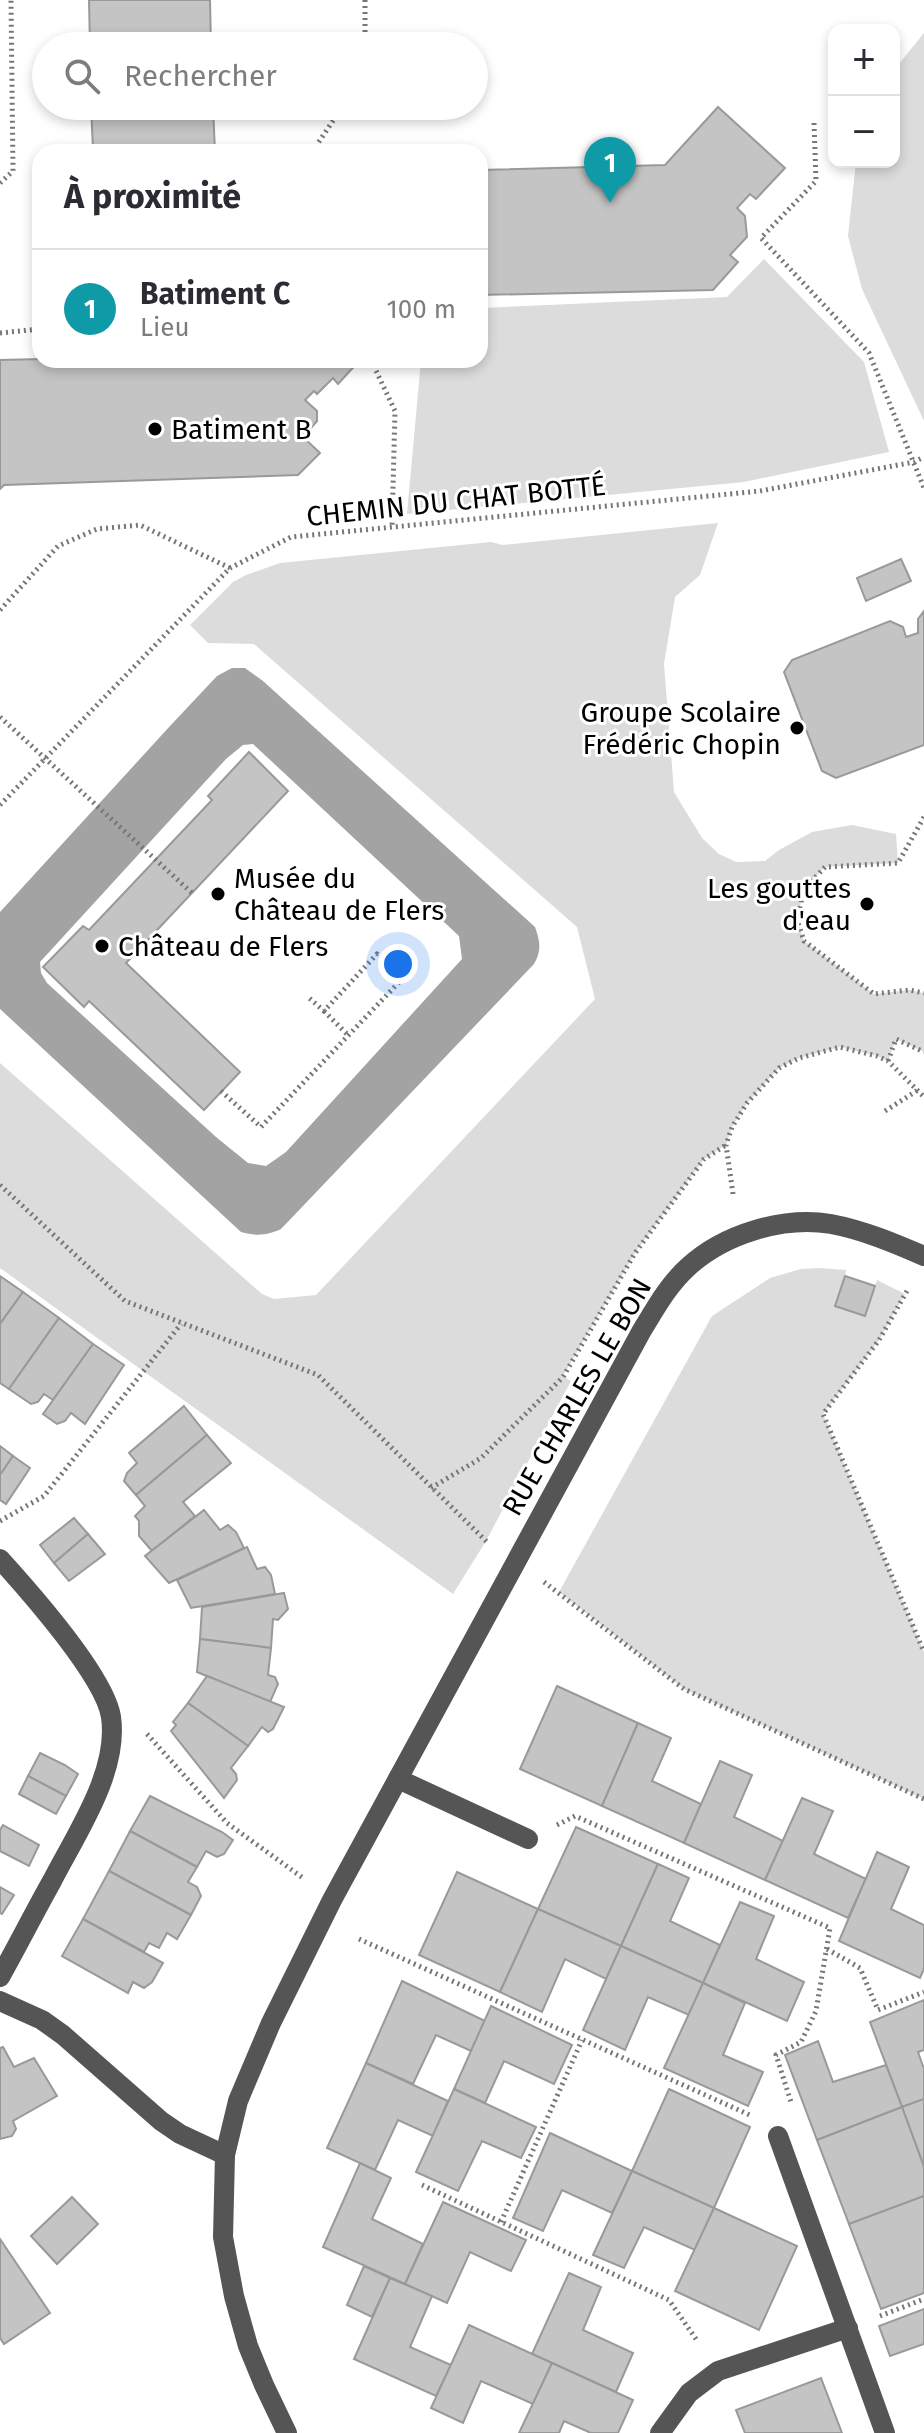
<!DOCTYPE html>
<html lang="fr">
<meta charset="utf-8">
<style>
body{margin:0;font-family:"Fira Sans",sans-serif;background:#f7f7f7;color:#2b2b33}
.controls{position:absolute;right:24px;top:24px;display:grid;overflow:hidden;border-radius:16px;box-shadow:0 4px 12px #0003}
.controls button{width:72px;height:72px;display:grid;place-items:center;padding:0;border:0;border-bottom:2px solid #e1e1e2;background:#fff;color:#2b2b33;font:40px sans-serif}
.you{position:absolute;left:398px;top:964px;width:28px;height:28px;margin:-20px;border:6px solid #fff;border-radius:50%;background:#1a73e8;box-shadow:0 0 0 12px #1a73e833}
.badge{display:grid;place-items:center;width:52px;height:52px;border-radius:50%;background:#b45309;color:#fff;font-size:26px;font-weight:700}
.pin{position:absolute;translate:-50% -66px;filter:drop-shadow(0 2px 4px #0008)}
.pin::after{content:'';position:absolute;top:42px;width:28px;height:24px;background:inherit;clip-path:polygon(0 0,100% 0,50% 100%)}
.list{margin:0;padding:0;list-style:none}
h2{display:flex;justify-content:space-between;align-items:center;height:104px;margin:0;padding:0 32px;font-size:34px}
h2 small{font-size:26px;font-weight:400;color:#7c7c81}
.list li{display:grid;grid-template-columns:52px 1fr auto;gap:24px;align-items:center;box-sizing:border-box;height:120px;padding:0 32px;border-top:2px solid #e1e1e2}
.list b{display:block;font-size:30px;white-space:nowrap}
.list p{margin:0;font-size:26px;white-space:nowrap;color:#7c7c81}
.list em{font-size:26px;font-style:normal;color:#7c7c81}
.icon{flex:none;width:44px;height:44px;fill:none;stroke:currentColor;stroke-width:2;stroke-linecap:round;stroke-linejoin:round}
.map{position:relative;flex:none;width:924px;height:2433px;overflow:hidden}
.search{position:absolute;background:#fff;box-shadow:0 4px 12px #0003;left:32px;top:32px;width:456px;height:88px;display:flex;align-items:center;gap:20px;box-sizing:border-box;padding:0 28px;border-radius:44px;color:#7c7c81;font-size:30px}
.panel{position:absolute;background:#fff;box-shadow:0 4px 12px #0003;left:32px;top:144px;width:456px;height:224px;border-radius:24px}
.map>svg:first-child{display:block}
.green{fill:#dcdcdc}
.water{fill:#a3a3a3;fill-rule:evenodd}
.building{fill:#c4c4c4;stroke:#999;stroke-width:2}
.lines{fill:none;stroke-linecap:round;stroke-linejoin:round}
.path{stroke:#777;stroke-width:5;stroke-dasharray:2 4;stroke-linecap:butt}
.minor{stroke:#555;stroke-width:20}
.poi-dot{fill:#000;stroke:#fff;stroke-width:3}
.labels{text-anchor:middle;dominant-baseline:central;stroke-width:6;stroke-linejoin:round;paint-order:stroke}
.poi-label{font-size:28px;fill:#000;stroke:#fff;text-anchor:start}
.street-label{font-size:28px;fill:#000;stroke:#fff}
</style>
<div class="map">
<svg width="924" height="2433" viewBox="0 0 924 2433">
<rect width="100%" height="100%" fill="#fff"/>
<g class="green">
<polygon points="924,33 924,421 862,289 848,236 856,162 894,162 894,70"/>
<polygon points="764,259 864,362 889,452 744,482 407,514 421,360 480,360 480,308 727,297"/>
<polygon points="718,523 700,575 675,597 664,664 674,792 702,838 719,854 736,862 765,861 779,850 812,832 852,825 896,834 898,863 825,867 804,889 797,920 804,941 874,994 909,990 924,993 924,1052 896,1039 888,1061 877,1056 840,1047 799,1058 779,1068 747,1103 732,1127 726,1145 704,1159 635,1253 563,1376 571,1381 486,1541 453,1594 0,1268 0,1063 262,1294 274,1299 316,1295 595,999 577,927 254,644 208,643 190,625 233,582 246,575 280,563 491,542 503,545"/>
<polygon points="819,1268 846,1270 845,1276 865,1315 877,1280 905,1294 879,1340 823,1414 924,1652 924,1799 684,1689 559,1592 712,1316 770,1278 801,1269"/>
</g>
<path class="water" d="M232,668H245L263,681L535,927C540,941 542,950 534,964L281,1229C266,1236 256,1236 241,1232L0,1009V912L170,726L217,676ZM253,744L459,936L462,959L286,1152L266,1166L248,1163L216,1137L47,983L41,973L40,962L226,759L243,745Z"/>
<g class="building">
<polygon points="89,0 210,0 211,46 90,46"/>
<polygon points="91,106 213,106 215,152 90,152 93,149"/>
<polygon points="718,107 785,168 756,199 750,194 737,208 745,216 747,237 730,255 738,262 713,290 480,295 480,170 665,165"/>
<polygon points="40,359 40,360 360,360 338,384 333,378 317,394 314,391 305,400 317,411 317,421 303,437 320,453 298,475 4,485 0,489 0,360"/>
<polygon points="901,559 911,581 866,601 857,578"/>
<polygon points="924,611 924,745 836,778 822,771 784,672 792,660 890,621 903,627 906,637 918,633 918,619"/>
<polygon points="249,752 288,791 126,963 240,1072 204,1110 89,1001 84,1007 43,967 83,926 89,930 212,800 208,796"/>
<polygon points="0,1276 23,1292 0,1324"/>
<polygon points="845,1276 875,1286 865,1316 835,1306"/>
<polygon points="23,1292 59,1318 9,1389 0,1383 0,1324"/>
<polygon points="59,1318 93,1344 53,1400 44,1394 38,1402 31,1404 9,1389"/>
<polygon points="93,1344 124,1365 85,1424 71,1413 65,1421 57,1424 43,1414"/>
<polygon points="184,1406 207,1435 136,1495 124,1481 127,1473 137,1463 129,1453"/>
<polygon points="207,1435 231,1463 183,1502 195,1516 152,1551 139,1536 139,1521 135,1516 145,1506 136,1495"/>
<polygon points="0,1446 13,1456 0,1475"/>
<polygon points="13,1456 30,1468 6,1504 0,1500 0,1475"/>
<polygon points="204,1510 220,1530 228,1525 236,1532 244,1548 169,1583 145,1556"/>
<polygon points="74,1518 88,1534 54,1563 40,1545"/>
<polygon points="88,1534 105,1554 69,1581 54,1563"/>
<polygon points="247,1547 257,1569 265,1567 271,1575 275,1594 191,1608 177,1580"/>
<polygon points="284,1593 288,1609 278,1620 273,1619 271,1648 200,1639 202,1607"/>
<polygon points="200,1639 271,1648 268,1675 275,1677 278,1684 270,1702 197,1672"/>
<polygon points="207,1676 284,1707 273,1729 268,1732 262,1727 248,1746 188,1703"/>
<polygon points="557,1686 638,1723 602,1806 520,1769"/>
<polygon points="188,1703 248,1746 231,1768 236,1774 237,1780 224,1798 171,1731 176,1725 173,1722"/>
<polygon points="638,1723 671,1738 652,1781 701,1804 684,1843 602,1806"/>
<polygon points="40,1753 65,1765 78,1774 66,1796 28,1776"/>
<polygon points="720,1761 752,1775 734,1817 783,1841 765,1880 684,1843"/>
<polygon points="28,1776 66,1796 56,1814 19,1794"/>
<polygon points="150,1796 222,1832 233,1840 224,1854 217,1857 206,1851 197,1867 130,1831"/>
<polygon points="802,1798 833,1811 814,1854 866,1879 848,1918 765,1880"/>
<polygon points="3,1825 39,1845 29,1866 0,1851 0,1830"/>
<polygon points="576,1827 658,1864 621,1946 538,1909"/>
<polygon points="130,1831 197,1867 188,1882 197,1887 201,1896 191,1915 109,1871"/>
<polygon points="877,1852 909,1867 891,1909 924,1925 924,1969 920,1978 839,1941"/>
<polygon points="658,1864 689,1878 670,1921 720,1945 703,1983 621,1946"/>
<polygon points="109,1871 191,1915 177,1939 167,1933 159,1948 149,1943 144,1952 83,1919"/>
<polygon points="457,1872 538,1909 500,1992 419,1955"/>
<polygon points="0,1887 14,1895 2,1914 0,1913"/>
<polygon points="740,1902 774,1916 756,1959 804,1982 787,2021 703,1983"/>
<polygon points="538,1909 621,1946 606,1979 565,1959 542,2012 500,1992"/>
<polygon points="83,1919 163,1963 152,1982 144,1988 133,1982 128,1993 62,1956"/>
<polygon points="621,1946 703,1983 689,2015 648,1997 625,2050 583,2030"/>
<polygon points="402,1981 485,2021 471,2051 436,2035 413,2084 366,2063"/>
<polygon points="703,1983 745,2003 723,2055 763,2072 748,2106 664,2068"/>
<polygon points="924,2000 924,2050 918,2052 924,2069 924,2099 902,2107 870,2022"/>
<polygon points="491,2006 572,2045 554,2084 504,2061 485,2103 454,2089"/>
<polygon points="818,2041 833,2082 886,2065 902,2107 817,2140 785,2055"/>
<polygon points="3,2047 14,2067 34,2058 57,2096 13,2121 16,2129 12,2136 0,2139 0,2048"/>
<polygon points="366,2063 448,2101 433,2136 398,2120 375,2170 327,2148"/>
<polygon points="454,2089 536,2127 521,2158 482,2141 458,2191 416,2172"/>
<polygon points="669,2089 750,2127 714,2208 632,2171"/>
<polygon points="924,2099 924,2167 902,2107"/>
<polygon points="902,2107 924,2167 924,2196 849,2224 817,2140"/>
<polygon points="550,2133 632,2171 612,2213 562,2190 543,2231 513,2218"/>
<polygon points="360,2163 391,2178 372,2219 423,2244 405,2284 323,2247"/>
<polygon points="632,2171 714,2208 695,2250 644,2227 624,2268 593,2255"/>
<polygon points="924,2196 924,2293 881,2309 849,2224"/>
<polygon points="72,2197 98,2224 57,2264 31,2236"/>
<polygon points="443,2202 526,2240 511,2271 470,2252 447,2303 405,2284"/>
<polygon points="714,2208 797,2246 759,2330 675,2291"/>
<polygon points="0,2239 50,2313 4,2344 0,2338"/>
<polygon points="364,2266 390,2278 372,2317 347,2305"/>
<polygon points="569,2273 601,2287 583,2330 633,2353 616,2392 532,2354"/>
<polygon points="390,2278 432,2296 410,2347 451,2365 436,2396 354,2359"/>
<polygon points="924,2309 924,2344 890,2356 879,2326"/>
<polygon points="469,2325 552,2363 533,2404 481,2381 463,2423 431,2408"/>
<polygon points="552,2363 633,2400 618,2433 591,2433 564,2421 559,2433 519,2433"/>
<polygon points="821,2378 842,2433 745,2433 736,2410"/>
</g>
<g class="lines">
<g class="path">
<polyline points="365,0 365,46"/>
<polyline points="814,123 816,181 761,238 869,353 924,488"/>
<polyline points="312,152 343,106"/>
<polyline points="0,183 13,171 11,0"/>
<polyline points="0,333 40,329"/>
<polyline points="371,360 395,411 392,527"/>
<polyline points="0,610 58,546 97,529 140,525 230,568"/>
<polyline points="0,717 192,893"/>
<polyline points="0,805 230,568 291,537 760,491 914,462 924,457"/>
<polyline points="924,817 898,863 825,867 804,889 797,920 804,941 874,994 909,990 924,993"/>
<polyline points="324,1011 349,1036"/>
<polyline points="888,1061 896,1039 924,1052"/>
<polyline points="221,1091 261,1127 403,978 377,954 324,1011 308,997"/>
<polyline points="885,1111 918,1090"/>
<polyline points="0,1185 125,1301 318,1375 487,1542"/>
<polyline points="733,1194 726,1145 732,1127 747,1103 779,1068 799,1058 840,1047 877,1056 888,1061 924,1097"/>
<polyline points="907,1291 879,1340 823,1414 924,1652"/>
<polyline points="431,1488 481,1458 563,1377 635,1253 704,1159 726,1145"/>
<polyline points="0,1521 44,1496 181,1324"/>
<polyline points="544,1582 684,1689 924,1799"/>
<polyline points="147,1734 227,1823 303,1878"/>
<polyline points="557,1825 575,1816 830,1928 816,2011 801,2042 776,2055 791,2102"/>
<polyline points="359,1939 752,2116"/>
<polyline points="827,1949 860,1968 878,2010 924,1992"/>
<polyline points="422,2185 669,2300 698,2342"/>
<polyline points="501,2222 582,2040"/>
<polyline points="880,2316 924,2299"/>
</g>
<g class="minor">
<path d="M0,1559C29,1591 105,1677 111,1717C119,1772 76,1834 52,1881C34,1913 18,1945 0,1977"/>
<polyline points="398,1779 528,1839"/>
<polyline points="0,2001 42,2020 63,2035 161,2121 180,2134 225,2155"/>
<polyline points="778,2136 885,2433"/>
<path d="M287,2433L264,2385L248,2346L234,2296L223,2237L225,2155L238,2101L271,2023L332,1900L641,1332C655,1309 668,1285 688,1267C724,1234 783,1216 831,1224C863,1230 894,1243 924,1256"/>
<polyline points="660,2433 689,2393 718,2371 848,2328"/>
</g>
</g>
<g class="poi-dot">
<circle cx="155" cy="429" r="8"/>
<circle cx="797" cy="728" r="8"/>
<circle cx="218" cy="894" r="8"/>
<circle cx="867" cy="904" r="8"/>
<circle cx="102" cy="946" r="8"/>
</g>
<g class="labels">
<g class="poi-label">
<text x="171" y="429">Batiment B</text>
<text x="781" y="712" text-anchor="end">Groupe Scolaire<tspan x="781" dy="32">Frédéric Chopin</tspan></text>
<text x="234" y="878">Musée du<tspan x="234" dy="32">Château de Flers</tspan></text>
<text x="851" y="888" text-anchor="end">Les gouttes<tspan x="851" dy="32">d'eau</tspan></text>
<text x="118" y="946">Château de Flers</text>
</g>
<g class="street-label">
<text transform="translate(456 501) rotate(-6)">CHEMIN DU CHAT BOTTÉ</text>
<text transform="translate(577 1397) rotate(-60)">RUE CHARLES LE BON</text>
</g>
</g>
</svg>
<div class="controls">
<button>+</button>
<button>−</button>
</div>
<div class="you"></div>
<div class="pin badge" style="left:610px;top:203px;background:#0f9aa8">1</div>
<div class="search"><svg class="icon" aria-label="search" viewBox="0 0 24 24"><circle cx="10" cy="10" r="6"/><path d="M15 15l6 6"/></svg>Rechercher</div>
<section class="panel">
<h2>À proximité<small></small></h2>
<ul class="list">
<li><span class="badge" style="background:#0f9aa8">1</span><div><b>Batiment C</b><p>Lieu</p></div><em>100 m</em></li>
</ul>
</section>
</div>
